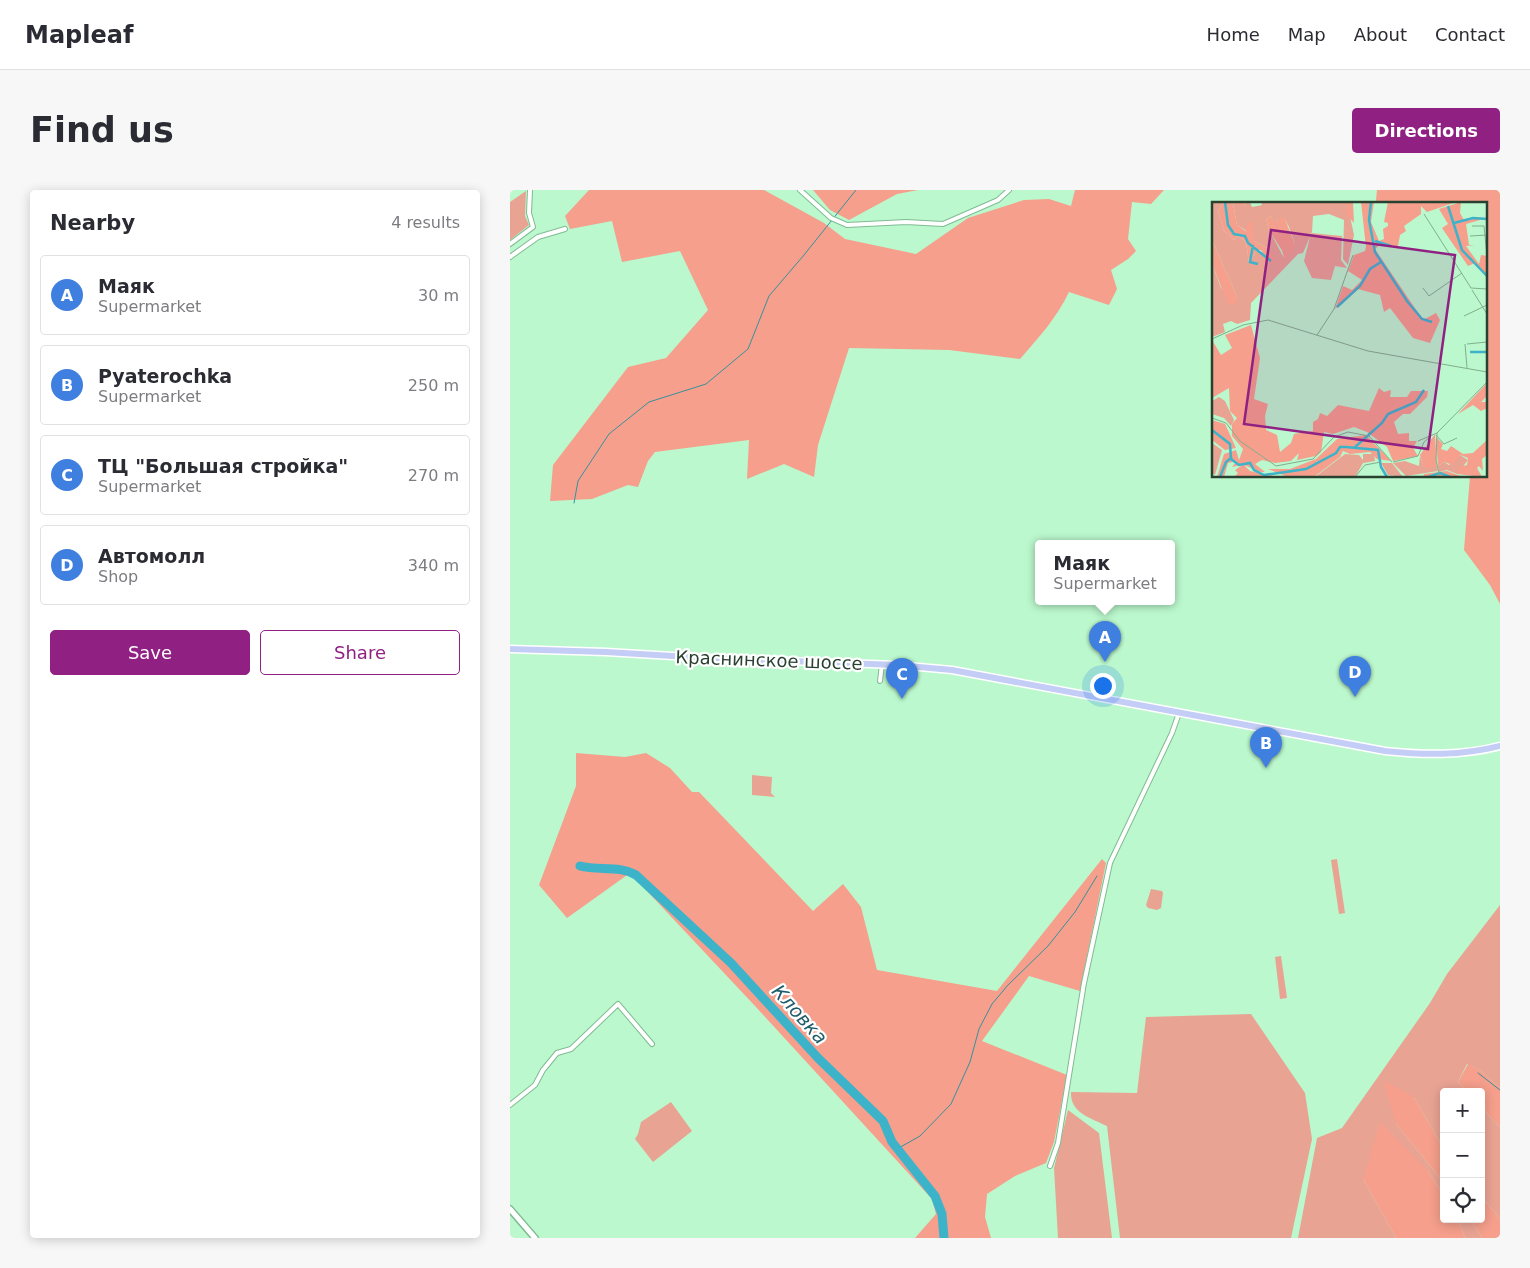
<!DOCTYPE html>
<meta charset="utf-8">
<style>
body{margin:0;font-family:"DejaVu Sans",sans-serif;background:#f7f7f7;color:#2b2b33}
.controls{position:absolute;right:15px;bottom:15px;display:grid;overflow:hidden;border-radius:5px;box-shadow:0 2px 12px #0003}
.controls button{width:45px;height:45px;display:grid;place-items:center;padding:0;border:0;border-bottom:1px solid #e1e1e2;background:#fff;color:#2b2b33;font:25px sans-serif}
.you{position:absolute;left:592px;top:495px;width:18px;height:18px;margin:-12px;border:4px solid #fff;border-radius:50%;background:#1a73e8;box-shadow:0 0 0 8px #1a73e833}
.badge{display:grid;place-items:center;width:32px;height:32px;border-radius:50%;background:#902183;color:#fff;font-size:16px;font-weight:700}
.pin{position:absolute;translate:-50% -41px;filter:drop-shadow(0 1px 2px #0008)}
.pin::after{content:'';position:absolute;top:26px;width:18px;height:15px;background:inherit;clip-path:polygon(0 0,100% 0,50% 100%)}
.popup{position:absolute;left:525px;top:350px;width:140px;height:65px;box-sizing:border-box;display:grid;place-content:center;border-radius:5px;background:#fff;filter:drop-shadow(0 1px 4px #0005);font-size:16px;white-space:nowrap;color:#7c7c81}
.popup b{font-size:19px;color:#2b2b33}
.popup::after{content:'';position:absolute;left:50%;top:100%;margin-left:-10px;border:10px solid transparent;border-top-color:#fff}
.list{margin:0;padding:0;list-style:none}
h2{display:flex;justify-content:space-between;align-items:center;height:65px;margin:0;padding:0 20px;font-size:21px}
h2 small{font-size:16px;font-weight:400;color:#7c7c81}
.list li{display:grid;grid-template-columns:32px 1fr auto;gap:15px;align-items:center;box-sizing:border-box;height:80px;margin:0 10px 10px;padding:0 10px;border:1px solid #e1e1e2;border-radius:5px}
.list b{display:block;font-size:19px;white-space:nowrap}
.list p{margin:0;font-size:16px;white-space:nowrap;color:#7c7c81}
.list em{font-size:16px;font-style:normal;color:#7c7c81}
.actions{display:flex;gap:10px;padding:15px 20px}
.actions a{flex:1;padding:11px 0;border:1px solid #902183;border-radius:5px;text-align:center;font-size:18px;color:#902183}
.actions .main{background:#902183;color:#fff}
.icon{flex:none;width:28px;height:28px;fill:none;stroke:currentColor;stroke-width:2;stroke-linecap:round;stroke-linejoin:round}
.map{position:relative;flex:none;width:990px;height:1048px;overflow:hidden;border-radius:5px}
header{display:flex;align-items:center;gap:30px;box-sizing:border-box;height:70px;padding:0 25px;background:#fff;border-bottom:1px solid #e1e1e2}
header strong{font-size:24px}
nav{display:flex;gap:28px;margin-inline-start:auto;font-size:18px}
.intro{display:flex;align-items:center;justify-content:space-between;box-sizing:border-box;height:120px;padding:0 30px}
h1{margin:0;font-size:35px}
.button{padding:12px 22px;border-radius:5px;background:#902183;color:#fff;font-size:18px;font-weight:700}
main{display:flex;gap:30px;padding:0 30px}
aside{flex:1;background:#fff;border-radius:5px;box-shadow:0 2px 12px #0003}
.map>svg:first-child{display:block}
.green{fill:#e9a393}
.forest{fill:#f59f8c}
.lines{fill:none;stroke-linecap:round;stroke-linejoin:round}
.stream{stroke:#37919c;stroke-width:1}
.river{stroke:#3db3ca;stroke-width:9}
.minor-casing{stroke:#81bb93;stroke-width:6}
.tertiary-casing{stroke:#81bb93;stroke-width:8}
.primary-casing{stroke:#fff;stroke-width:9}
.minor{stroke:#fff;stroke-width:4}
.tertiary{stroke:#fff;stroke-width:5}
.primary{stroke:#c4cdf5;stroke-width:6}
.labels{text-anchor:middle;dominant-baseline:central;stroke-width:4.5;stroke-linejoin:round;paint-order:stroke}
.street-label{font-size:18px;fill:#294130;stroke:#fff}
.water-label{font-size:19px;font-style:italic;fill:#1e5d69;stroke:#fff}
.inset-river{fill:none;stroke:#3db3ca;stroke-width:2.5}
.inset-road{fill:none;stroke:#81af8e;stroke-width:1}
.view{fill:#902183;fill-opacity:0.15;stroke:#902183;stroke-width:2.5}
.inset-edge{fill:none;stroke:#294130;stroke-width:2.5}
</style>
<header>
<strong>Mapleaf</strong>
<nav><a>Home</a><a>Map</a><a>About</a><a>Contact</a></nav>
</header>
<div class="intro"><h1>Find us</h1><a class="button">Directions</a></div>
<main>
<aside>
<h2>Nearby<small>4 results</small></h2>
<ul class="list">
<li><span class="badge" style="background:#3f7fe0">A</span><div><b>Маяк</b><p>Supermarket</p></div><em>30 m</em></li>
<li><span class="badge" style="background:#3f7fe0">B</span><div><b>Pyaterochka</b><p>Supermarket</p></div><em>250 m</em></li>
<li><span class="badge" style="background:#3f7fe0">C</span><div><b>ТЦ &quot;Большая стройка&quot;</b><p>Supermarket</p></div><em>270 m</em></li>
<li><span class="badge" style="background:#3f7fe0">D</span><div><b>Автомолл</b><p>Shop</p></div><em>340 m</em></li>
</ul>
<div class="actions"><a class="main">Save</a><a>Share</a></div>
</aside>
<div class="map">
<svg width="990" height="1048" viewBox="0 0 990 1048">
<rect width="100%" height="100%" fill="#bbf8cd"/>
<g class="green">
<polygon points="16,1 15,26 19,35 0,50 0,12"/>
<polygon points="242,585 262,587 261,603 265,607 242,605"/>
<polygon points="827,669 835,723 829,724 821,670"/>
<polygon points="641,699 652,701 653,703 651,718 647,720 638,718 636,715"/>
<polygon points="990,715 990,898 971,881 957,874 948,892 957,902 934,902 934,960 904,907 886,934 934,993 934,1006 918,981 853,989 886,1048 788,1048 807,948 832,938 920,813 937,784"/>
<polygon points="771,766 777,808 770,809 765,767"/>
<path d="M741,824L795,903L802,949L781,1048H610L597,936C581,928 560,923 561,902L627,903L636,827Z"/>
<polygon points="161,912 182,941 143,972 125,949 128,944 131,932"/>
<polygon points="971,917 990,937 990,1029 971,1006"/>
<polygon points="558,920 589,943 602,1048 548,1048 544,978"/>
<polygon points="948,1029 960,1029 972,1048 955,1048"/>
</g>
<g class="forest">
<path d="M79,0H254L314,33L335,49L406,64L458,28L514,10L539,9L561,16L565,0H654L641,14L622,12L618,49L626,61L618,69L601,80L607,99L599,115L559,102C546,129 529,147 510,169L439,160L339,158L308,255L304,287L274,274L237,289L239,250L145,262L138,271L128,297L118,295L82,309L40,311L43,275L118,177L156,168L198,120L170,61L112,72L102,31L60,39L55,26Z"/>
<polygon points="303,0 408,0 387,4 339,30 320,20"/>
<polygon points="867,0 990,0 990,414 980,395 954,360 960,286 976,286 976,14 868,14 866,10"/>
<polygon points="66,563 115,567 136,563 160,578 182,602 189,602 303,721 333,694 351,717 367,780 487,801 592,669 596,673 570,801 519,786 472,851 557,885 544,952 536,973 505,986 477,1004 475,1027 481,1048 405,1048 426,1024 422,1009 246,817 120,683 57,728 29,695 66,596"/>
<polygon points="958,874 971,881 990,898 990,937 971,917 971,902 957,902 948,892"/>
<polygon points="873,890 904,907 934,960 934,993 886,934"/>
<polygon points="870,932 918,981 934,1006 934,1029 948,1029 955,1048 886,1048 853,989"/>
<polygon points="971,1006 990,1029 990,1048 972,1048 960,1029 971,1029"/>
</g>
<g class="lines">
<g class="stream">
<polyline points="64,313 68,291 99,244 139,212 196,194 238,159 259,106 294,65 346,0"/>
<polyline points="968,883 990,900"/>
<polyline points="387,959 410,946 441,914 460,872 469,839 482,814 498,795 538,756 565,722 587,686"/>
</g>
<path class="river" d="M70,676C89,681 109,675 126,685L221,773L308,868L373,931L382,952L425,1006L432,1024L434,1048"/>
<defs>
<g id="minor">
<polyline points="290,0 321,28 337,35 396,32 433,34 488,10 499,0"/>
<polyline points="0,54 23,37 19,23 20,0"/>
<polyline points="0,67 28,47 55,39"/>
<polyline points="370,491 372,474"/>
<polyline points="0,915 25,895 33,880 47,863 61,859 108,814 142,854"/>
<polyline points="540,976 548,953 574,793 600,673 662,543 669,523"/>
</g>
<polyline id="tertiary" points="0,1019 25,1048"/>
<path id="primary" d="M0,459L96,462L196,468L387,475L442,480L875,561C914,565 951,566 990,556"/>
</defs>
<use href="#minor" class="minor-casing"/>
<use href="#tertiary" class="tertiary-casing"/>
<use href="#primary" class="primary-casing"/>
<use href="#minor" class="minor"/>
<use href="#tertiary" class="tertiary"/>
<use href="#primary" class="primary"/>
</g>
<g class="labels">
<g class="street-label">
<text transform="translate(259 470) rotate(2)">Краснинское шоссе</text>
</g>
<g class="water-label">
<text transform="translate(290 824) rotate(48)">Кловка</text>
</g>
</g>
<g transform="translate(702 12)">
<rect width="275" height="275" fill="#bbf8cd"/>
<path d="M0,0H12L6,9L12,29L22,38L26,34L34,40L37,61L45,48L53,51L55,46L42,39L40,32L25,23L21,1L33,4L32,0H38L40,5L50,3L49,0H135L142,33L136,63L131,57L132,18L117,12L101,14L100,30L91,51L86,52L39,101L38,118L25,122L19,119L11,122L13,130L0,135V62L9,86L26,97L0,38ZM59,14L67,36L72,56L57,28L54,17ZM72,16L77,25L83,42L64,19ZM99,31L130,34L129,58L135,66L123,64L119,78L100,76L92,59ZM7,195L13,199L22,218L19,224L12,216L0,212V199ZM0,241L10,248L3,273L0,271ZM133,252L147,253L151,258V252H162L163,259L151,261L143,275H103ZM248,253L256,258L245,272L235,268L227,270L226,264L232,260L237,263ZM208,254L212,265H225L226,269L194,274L181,261L193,259L207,264ZM169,261H180L191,275L176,273Z" fill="#e9a393" fill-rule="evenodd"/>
<path d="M12,0H32L33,5L21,1L25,23L34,29L36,20H41L42,39L55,46L63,58L61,61L49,48H45L37,61L34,40L26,34L22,38L12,29L6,9ZM135,0H141L142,21L134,12ZM149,0H162L159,20L167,39L172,37L171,27L176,24V21L172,20L176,0H244L215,10L209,4V12L192,24L194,29L188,33L186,44L180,45L170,41L163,47L211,118L224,111L228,118L218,141L201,136L178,106L172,110L168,93L146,87L123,107L131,84L140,88L150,78L136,69L142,53L153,49L154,45ZM249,0L248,11L252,18L261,15L275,16L254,22L257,43H263L254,44L267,62L269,53L275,54V76L263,61L256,64L230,26L236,22L227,7ZM59,14L76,51L77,60L57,28L54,17ZM72,15L83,42L79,52L67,33L64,19ZM0,38L26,97L21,104L16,102L0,62ZM39,123L48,156L42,197L56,202L53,214L54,228L65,233L68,250L79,241L82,232L101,229V220L106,217L108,211L115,214L126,203L157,209L167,186L172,190L179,188L178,195H195L199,189H216L215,195L198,212H191L182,220L186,232L197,231V239H205L201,246L206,254L181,259L175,245L155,230L142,225L121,232L112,230L109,250L104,254L85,258L87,251L79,259L63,261L50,258L43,262L53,270H49L32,263L38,269L67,275H22L26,271L23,268L32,262L20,265L25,259L16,261L12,275H5L12,252L24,248L27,258L31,247L20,234V222L25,216L18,209L17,186L0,196V138L9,153L20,146L13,133ZM275,181V194L269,200H275V206L269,209L261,203L246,212ZM0,218L13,222L24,246L13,248L0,238ZM223,232L225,265L212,266L208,253ZM154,233L179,259L165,257L158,250L138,252L131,249L128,255L102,275H76L56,267H78L104,257L125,237ZM224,235L231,242L229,247L235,249L239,244L251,252L261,251L275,238V253L270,257L271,269L267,264L265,266L270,275L245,272L247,265L255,263L256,256L251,254L248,253L241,263L232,260L226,264ZM235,269L251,275H211L212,272Z" fill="#f59f8c"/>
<path class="inset-river" d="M13,0L16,23L22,32L33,34L36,41L59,59M159,0L157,18L163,50L195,99L210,117L220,120M236,4L250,48L275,74M242,21L261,16L275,17M163,39L179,44M41,43L38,60L46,62M125,105L148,84L158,67L169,60M258,150H275M0,228L18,242L19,257L27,263L38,261L42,268L52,273L94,267L124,251L128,245H134L166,248L169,265L175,275M142,246L170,221L176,212L204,200L212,188M8,275L14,260L20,255M216,275L228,271L238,275"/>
<path class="inset-road" d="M212,12L259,86L275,87M260,24H272L275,54M258,34L275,33M211,86L217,94L250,71M260,88L275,112M252,114L275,103M105,133L122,107L141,53M0,137L31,123L56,118L156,149L275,170M253,142L255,166M255,142L275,140M0,216L14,221L28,239L64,264L101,257L122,235L136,230L157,234L180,260M225,231L224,258L228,275M224,233L232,242L245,236M206,239L225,231L275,180M181,260L206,254L212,240L219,234M143,275L153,263L169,260"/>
<path class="view" d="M59,28L243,53L216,247L32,222Z"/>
<rect width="275" height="275" class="inset-edge"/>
</g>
</svg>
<div class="controls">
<button>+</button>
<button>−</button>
<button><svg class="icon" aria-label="locate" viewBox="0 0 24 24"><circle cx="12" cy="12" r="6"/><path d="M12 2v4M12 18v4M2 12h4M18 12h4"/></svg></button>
</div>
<div class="you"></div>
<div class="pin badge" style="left:595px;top:472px;background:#3f7fe0">A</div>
<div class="popup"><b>Маяк</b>Supermarket</div>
<div class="pin badge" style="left:756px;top:578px;background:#3f7fe0">B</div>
<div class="pin badge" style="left:392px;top:509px;background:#3f7fe0">C</div>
<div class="pin badge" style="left:845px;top:507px;background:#3f7fe0">D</div>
</div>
</main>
